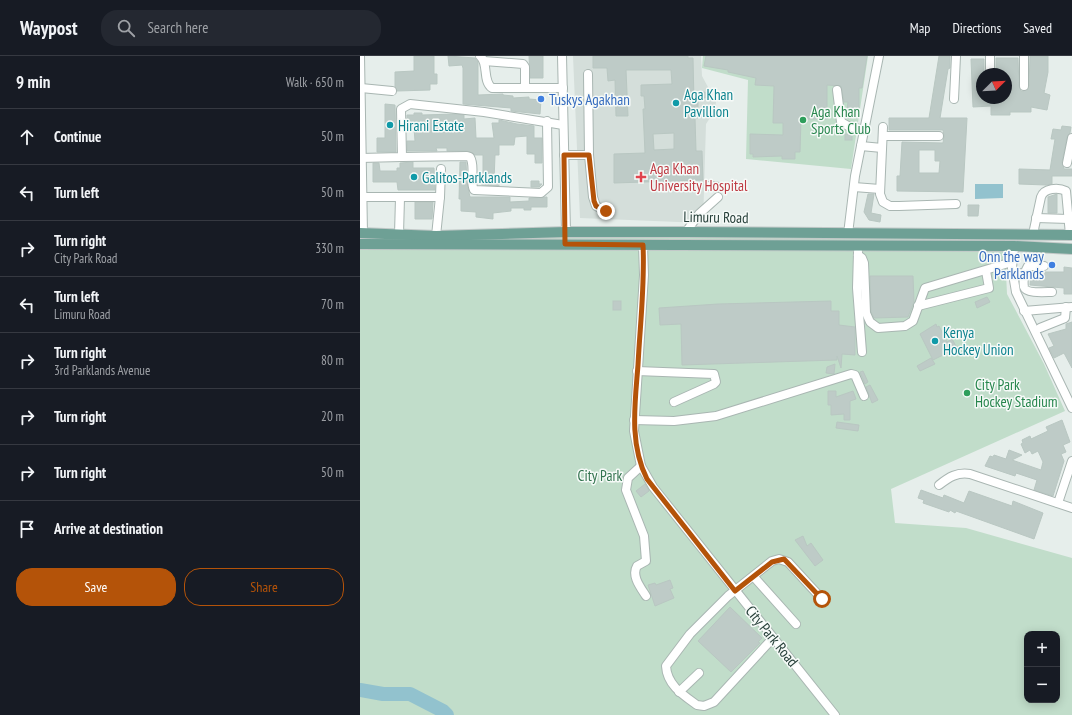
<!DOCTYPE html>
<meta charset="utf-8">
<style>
body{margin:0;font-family:"PT Sans Narrow",sans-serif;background:#242831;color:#f1f3f6}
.controls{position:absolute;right:12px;bottom:12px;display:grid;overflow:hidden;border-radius:8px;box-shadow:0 2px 10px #0003}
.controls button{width:36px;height:36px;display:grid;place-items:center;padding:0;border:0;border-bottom:1px solid #363941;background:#171b24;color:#f1f3f6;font:20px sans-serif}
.compass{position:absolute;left:616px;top:12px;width:36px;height:36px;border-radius:50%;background:#171b24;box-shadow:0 2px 10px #0003;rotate:66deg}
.stop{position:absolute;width:12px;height:12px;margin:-9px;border:3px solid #b45309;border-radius:50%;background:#fff}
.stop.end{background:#b45309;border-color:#fff;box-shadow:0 1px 4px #0008}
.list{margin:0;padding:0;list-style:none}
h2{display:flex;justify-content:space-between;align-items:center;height:52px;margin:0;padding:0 16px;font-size:17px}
h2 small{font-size:13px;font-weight:400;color:#9ea1a6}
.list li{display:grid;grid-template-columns:26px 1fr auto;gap:12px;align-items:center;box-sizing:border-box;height:56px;padding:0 16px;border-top:1px solid #363941}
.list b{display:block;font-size:15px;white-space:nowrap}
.list p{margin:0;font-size:13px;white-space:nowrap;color:#9ea1a6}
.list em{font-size:13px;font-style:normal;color:#9ea1a6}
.actions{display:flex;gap:8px;padding:12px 16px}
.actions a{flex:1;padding:9px 0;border:1px solid #b45309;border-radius:16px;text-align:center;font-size:14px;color:#b45309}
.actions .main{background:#b45309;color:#fff}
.icon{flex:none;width:22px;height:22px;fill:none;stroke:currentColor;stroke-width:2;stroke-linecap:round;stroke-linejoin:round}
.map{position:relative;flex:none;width:712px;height:659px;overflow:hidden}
header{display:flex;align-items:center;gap:24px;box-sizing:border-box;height:56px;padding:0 20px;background:#171b24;border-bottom:1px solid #363941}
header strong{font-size:19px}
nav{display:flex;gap:22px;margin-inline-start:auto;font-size:14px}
.search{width:280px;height:36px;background:#242831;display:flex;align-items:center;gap:10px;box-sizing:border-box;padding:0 14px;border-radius:16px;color:#9ea1a6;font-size:15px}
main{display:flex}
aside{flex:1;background:#171b24}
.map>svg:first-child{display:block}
.built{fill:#d4deda}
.green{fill:#c1ddca;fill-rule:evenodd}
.water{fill:#92c2ce}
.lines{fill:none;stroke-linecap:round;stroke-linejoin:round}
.river{stroke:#92c2ce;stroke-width:14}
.building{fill:#becbc7;stroke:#b9c7c2;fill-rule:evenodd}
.minor-casing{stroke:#a9b6b2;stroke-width:10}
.major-casing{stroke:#c2c9c8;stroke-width:12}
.minor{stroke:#fff;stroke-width:8}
.major{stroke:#6ea095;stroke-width:10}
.route{stroke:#b45309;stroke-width:5}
.shop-dot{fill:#3f7fe0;stroke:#f6faf8;stroke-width:1.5}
.culture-dot{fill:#0f9aa8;stroke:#f6faf8;stroke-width:1.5}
.leisure-dot{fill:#2e9e5b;stroke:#f6faf8;stroke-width:1.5}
.health-dot{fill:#e0444e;stroke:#f6faf8;stroke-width:1.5}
.labels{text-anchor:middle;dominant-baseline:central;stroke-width:3;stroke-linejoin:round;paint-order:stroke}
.culture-label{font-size:15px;fill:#0d838f;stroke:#f6faf8;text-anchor:start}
.shop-label{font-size:15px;fill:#366cbe;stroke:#f6faf8;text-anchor:start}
.leisure-label{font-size:15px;fill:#27864d;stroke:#f6faf8;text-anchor:start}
.health-label{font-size:15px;fill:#be3a42;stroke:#f6faf8;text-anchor:start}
.street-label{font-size:15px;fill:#263f39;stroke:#f6faf8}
.park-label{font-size:15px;fill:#32734e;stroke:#f6faf8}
</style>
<header>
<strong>Waypost</strong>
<div class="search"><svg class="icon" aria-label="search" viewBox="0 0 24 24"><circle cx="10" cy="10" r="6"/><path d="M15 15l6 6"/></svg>Search here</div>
<nav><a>Map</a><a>Directions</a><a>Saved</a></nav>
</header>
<main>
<aside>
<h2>9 min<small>Walk · 650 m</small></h2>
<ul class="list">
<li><svg class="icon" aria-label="ahead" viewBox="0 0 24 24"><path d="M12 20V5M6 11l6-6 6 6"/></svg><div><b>Continue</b></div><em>50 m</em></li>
<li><svg class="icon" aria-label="left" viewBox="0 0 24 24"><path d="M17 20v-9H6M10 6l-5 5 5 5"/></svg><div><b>Turn left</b></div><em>50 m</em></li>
<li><svg class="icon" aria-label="right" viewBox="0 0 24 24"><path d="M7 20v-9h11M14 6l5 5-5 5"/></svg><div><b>Turn right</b><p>City Park Road</p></div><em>330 m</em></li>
<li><svg class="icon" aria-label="left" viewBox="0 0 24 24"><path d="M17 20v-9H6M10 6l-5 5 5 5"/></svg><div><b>Turn left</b><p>Limuru Road</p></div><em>70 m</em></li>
<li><svg class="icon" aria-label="right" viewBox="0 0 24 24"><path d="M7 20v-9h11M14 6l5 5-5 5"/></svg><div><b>Turn right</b><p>3rd Parklands Avenue</p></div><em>80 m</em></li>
<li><svg class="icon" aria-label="right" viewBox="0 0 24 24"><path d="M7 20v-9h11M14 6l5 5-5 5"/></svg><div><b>Turn right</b></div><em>20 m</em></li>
<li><svg class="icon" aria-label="right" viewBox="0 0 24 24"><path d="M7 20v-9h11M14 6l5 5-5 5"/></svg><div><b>Turn right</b></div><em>50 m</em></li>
<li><svg class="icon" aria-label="arrive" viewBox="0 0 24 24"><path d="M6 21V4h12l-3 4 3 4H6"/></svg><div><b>Arrive at destination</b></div></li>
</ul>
<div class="actions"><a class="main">Save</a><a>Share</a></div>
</aside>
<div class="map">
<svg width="712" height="659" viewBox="0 0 712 659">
<rect width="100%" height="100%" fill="#e6eeeb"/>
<polygon class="built" points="213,0 341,0 342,20 356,46 355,54 346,68 343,167 220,162"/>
<g class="green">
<polygon points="343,0 508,0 491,113 386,103 388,24 342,12"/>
<path d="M0,178L649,180L646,217L647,238L684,308L705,355L531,433L535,467L606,472L712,502V659H0ZM667,578H697V644H667Z"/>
</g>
<polygon class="water" points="615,128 643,128 643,142 615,143"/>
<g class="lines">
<polyline class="river" points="0,634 23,638 50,638 83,655 87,659"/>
</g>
<g class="building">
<polygon points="54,0 74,0 74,18 77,18 77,28 70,28 70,34 37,35 35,31 35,16 54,15"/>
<polygon points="88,0 115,2 118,6 118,39 143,38 143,39 153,40 153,42 169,41 169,43 181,44 180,58 151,55 151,52 103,48 103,12 102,9 89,10"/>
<polygon points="169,0 183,0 183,22 170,22"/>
<path d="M233,0H328V2H333L334,46H338V62H335L336,95H342L343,124L254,127V98L285,97L283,53H285L284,40H281V29L312,28L311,14H266L268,60H256L255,24L248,25L247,12H233ZM314,77V93L294,94L293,78Z"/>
<polygon points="346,0 507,0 502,32 499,32 499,62 486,62 488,46 484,46 481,30 467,29 467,63 441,63 440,96 435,96 435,103 422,103 422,100 393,101 393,98 390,98 390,78 423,79 423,67 413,67 414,30 395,29 396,22 368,16 368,14 344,10"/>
<path d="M579,0H590V12L588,13L580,62H607L603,136L537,135V120H540L542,86L583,87L584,80L583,74H529V62H569ZM559,94H575V105H580L579,117H559Z"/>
<polygon points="670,0 688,0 688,16 684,37 690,39 687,54 671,51 671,56 650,56 650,59 631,59 631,50 613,51 611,3 624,3 624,18 622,18 622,42 646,42 646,17 636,17 636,2 658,2 659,30 661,35 664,35 669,30"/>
<polygon points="339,36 345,36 345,42 338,42"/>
<polygon points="25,48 35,49 36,96 17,96 17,82 25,82"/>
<polygon points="54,57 62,57 62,59 95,58 104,59 104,63 115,62 116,82 134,82 132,67 139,67 139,64 157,68 174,70 174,82 182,82 182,107 175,107 175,98 167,98 167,80 155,81 154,89 139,89 139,99 135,99 134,125 139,125 139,130 122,129 122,125 123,125 123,99 115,99 107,95 87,95 87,92 76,92 77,95 47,95 47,85 55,85 54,72 47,72 47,59 54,59"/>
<polygon points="702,70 711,71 710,77 707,81 702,106 704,113 712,113 712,120 692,120 692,128 686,129 659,128 659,113 690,114 695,83 691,83 693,73 701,74"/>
<rect x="485" y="78" width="7" height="6"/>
<polygon points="53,106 53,112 74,112 75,134 38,134 37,126 13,126 13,107 19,107 20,115 37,115 37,112 40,112 40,107"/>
<polygon points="100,106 106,106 107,127 110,141 150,141 150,146 169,145 169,142 187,141 187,151 171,151 171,154 164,154 164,152 151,152 151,155 133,157 133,163 116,161 116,156 101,155 101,143 99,143"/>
<polygon points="171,125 179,125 179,128 182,128 179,131 171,131"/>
<polygon points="508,138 514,138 511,157 521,159 520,166 509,164 504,156"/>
<polygon points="697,138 697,157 688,157 688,141"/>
<polygon points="55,146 73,146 72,163 55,163"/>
<polygon points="608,149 619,149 618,160 608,160"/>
<polygon points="704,211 712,212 712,238 704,238 704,232 670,229 671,216 704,216"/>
<polygon points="510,220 553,220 554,246 548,261 514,262 511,256"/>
<polygon points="627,241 630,246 617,252 615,246"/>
<rect x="253" y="245" width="8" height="9"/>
<polygon points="471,245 471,255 479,255 479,269 495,271 495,299 482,298 481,312 477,300 477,304 322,309 321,268 300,269 299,252 358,248"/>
<polygon points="712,266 712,312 704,297 694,302 689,292 694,290 688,278 706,273 706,268"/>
<polygon points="576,268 577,271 579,270 587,286 592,283 597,292 573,304 560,278"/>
<polygon points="571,302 575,308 560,315 557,310"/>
<polygon points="475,308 474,318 466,317 467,311"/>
<polygon points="503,315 508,326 505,328 500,316"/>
<polygon points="510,329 518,344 512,347 506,331"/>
<polygon points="468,335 476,335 476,341 493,335 496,343 490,345 490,364 484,364 484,358 471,359 471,349 468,349"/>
<polygon points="702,364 710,386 703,389 706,396 701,398 704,405 693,440 674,434 677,424 656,417 655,420 625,410 630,400 633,401 634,399 646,403 649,394 662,399 652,404 681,414 683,406 678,395 672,398 670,394 665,397 661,388 663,387 662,384 670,380 671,383 688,375 686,371"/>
<polygon points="477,366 499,369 498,375 476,372"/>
<polygon points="285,428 289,435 281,441 276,435"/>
<polygon points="561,434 583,442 584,439 604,447 609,435 652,450 653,445 683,457 674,483 596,455 595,457 590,454 589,456 563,447 564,444 558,442"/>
<polygon points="443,480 447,490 451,487 463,504 455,510 435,484"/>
<polygon points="310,524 313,532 310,533 314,542 295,550 288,529 295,527 296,529"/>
<polygon points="370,551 402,582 398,586 400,587 371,616 338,585"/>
</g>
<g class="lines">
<defs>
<g id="minor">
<polyline points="0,0 3,177"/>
<path d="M120,0C129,7 122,25 132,32H203"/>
<polyline points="202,0 206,176"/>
<polyline points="630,0 630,18"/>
<polyline points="124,5 163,8 165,11 165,31"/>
<polyline points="228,18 229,99 233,141 236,150 246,155"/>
<polyline points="664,30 664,0"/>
<polyline points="1,32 32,35"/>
<polyline points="477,34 481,66 488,70 504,74"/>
<polyline points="594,43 596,0"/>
<polyline points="523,71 520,138 523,146 530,150 539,150 596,148"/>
<polyline points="523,80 579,80"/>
<polyline points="501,90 522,92"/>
<polyline points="204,99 229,99"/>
<path d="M42,101L107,100L110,101C116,111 109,124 114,134L181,137L188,131L187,65"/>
<polyline points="0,102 42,101 41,53 50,48 124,56 203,69"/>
<polyline points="707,107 712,82"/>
<polyline points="350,130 359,131"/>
<polyline points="494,131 520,133"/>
<polyline points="2,141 80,141 76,180"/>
<polyline points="80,141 81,113"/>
<polyline points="676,162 709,163"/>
<polyline points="326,176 339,158 358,141"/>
<polyline points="39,178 40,142"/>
<polyline points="488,178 495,120 519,0"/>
<path d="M673,178L681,141C684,132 698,131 706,135L710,179"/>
<polyline points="283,189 284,219 274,375 281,410 293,431 475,659"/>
<polyline points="654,190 652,212 656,236 712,352"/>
<polyline points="498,196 497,232 502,296"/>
<polyline points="498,199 502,202 504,207 506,257 510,266 518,272 545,270 553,265 565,232 652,206"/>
<polyline points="652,216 664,218 668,210 684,210"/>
<path d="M664,218C664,222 663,227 664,231C666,238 686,236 692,236"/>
<polyline points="558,250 629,232 626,215"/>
<polyline points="664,255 712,251"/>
<polyline points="680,272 705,262 706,251"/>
<polyline points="277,315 354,318 356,326 354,328 314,346"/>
<polyline points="274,364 314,365 356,360 491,318 495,319 504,340"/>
<path d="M281,410L268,422L266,434L284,480L286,505L277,510C271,520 281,532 286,540"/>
<path d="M579,429C589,421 597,416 610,418L712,452"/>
<polyline points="698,447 712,405"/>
<polyline points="394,521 436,568"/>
<path d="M413,582L354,646L344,650L337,649C323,639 307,629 306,610L330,578L368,540L412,505L419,503L428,506L462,543"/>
<polyline points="319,636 339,617"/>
</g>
<g id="major">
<polyline points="0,177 76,180 206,176 326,176 712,179"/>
<polyline points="0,188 654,190 712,193"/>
</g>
</defs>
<use href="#minor" class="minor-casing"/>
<use href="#major" class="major-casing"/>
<use href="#minor" class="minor"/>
<use href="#major" class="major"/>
</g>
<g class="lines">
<path class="route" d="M246,155L236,150L234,145L229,99H204L205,188L283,189C285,229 280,269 278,309C275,348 269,387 287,423L375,535L412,506L424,503L462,543"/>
</g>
<g class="shop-dot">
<circle cx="181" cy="43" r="4"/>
<circle cx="692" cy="209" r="4"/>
</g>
<g class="culture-dot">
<circle cx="316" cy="47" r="4"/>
<circle cx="30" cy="69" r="4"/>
<circle cx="54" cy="121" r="4"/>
<circle cx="575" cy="285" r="4"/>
</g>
<g class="leisure-dot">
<circle cx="443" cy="64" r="4"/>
<circle cx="607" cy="337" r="4"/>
</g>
<path class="health-dot" d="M279 115h4v4h4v4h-4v4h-4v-4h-4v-4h4z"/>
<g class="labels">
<g class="culture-label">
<text x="324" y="38">Aga Khan<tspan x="324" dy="17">Pavillion</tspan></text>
<text x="38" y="69">Hirani Estate</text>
<text x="62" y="121">Galitos-Parklands</text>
<text x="583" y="276">Kenya<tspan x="583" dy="17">Hockey Union</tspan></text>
</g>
<g class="shop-label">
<text x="189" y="43">Tuskys Agakhan</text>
<text x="684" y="200" text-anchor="end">Onn the way<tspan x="684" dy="17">Parklands</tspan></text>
</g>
<g class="leisure-label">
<text x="451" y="55">Aga Khan<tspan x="451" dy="17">Sports Club</tspan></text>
<text x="615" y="328">City Park<tspan x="615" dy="17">Hockey Stadium</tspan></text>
</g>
<g class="health-label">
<text x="290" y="112">Aga Khan<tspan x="290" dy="17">University Hospital</tspan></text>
</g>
<g class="street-label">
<text transform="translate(356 161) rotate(1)">Limuru Road</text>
<text transform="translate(412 580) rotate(51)">City Park Road</text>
</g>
<g class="park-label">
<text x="240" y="419">City Park</text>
</g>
</g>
</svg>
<div class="controls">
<button>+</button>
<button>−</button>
</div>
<svg class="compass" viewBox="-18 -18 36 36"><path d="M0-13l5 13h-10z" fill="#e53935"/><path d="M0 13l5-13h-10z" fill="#9ea1a6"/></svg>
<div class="stop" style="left:462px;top:543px"></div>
<div class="stop end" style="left:246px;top:155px"></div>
</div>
</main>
